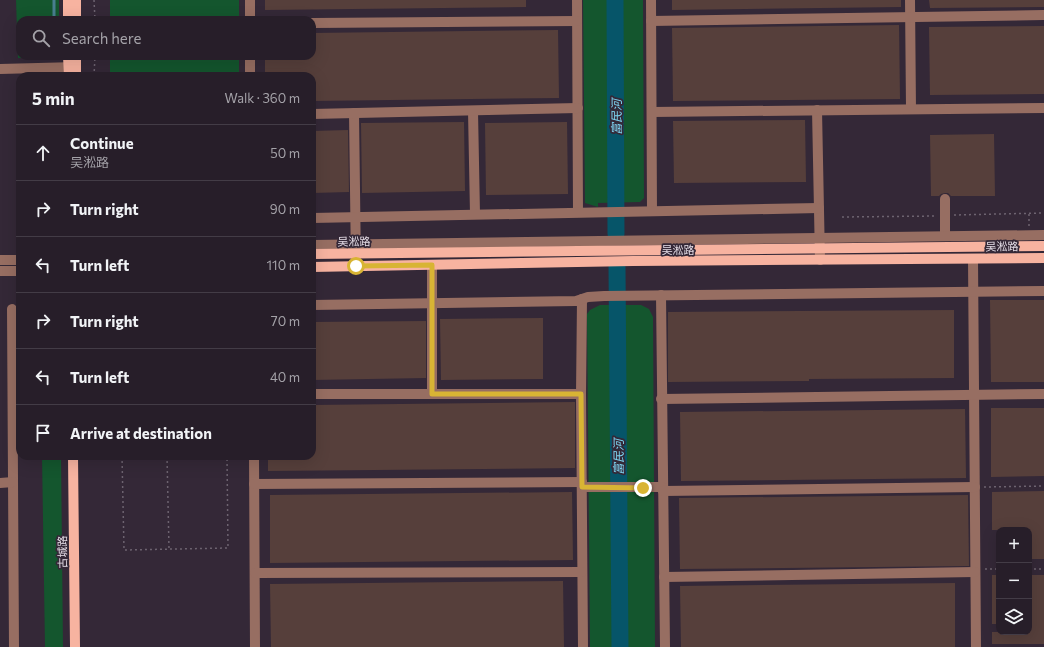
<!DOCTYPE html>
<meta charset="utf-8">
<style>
body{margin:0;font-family:Commissioner,"Noto Sans SC",sans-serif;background:#332b35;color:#f1f3f6}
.controls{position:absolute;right:12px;bottom:12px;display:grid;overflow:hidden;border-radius:8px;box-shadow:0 4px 16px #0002}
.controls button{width:36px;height:36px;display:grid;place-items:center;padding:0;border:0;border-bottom:1px solid #433c46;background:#271e29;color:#f1f3f6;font:20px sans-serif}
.stop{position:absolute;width:12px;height:12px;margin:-9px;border:3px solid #d8b434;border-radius:50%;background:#fff}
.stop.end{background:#d8b434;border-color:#fff;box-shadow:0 1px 4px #0008}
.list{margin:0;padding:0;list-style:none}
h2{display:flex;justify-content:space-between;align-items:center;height:52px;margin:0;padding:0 16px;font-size:17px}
h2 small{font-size:13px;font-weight:400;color:#a4a2a8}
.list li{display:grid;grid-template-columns:26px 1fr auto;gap:12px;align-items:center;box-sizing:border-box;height:56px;padding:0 16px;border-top:1px solid #433c46}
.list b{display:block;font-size:15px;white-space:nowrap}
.list p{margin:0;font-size:13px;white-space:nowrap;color:#a4a2a8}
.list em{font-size:13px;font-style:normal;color:#a4a2a8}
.icon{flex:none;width:22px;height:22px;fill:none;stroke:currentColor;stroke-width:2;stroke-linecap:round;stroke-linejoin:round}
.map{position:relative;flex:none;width:1044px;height:647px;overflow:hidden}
.search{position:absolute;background:#271e29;box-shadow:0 4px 16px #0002;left:16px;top:16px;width:300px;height:44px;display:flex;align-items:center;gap:10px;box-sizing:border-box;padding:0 14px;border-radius:12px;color:#a4a2a8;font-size:15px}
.panel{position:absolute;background:#271e29;box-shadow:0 4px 16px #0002;left:16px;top:72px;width:300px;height:388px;border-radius:12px}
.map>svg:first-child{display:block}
.green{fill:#14562e}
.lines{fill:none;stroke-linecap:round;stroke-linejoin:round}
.stream{stroke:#497e8f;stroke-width:3}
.river{stroke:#065569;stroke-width:17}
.building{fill:#563f3b}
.path{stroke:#6d6370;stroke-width:1.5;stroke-dasharray:2 3;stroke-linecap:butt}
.minor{stroke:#976e62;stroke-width:10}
.major{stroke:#f7b3a0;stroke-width:10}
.route{stroke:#d8b434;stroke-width:5}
.labels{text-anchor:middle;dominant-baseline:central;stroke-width:3.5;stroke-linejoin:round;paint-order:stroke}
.street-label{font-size:11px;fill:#e5dde7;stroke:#342837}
.water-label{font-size:12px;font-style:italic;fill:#7ed4f1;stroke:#342837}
</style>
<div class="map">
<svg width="1044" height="647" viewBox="0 0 1044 647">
<rect width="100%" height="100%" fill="#342837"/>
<g class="green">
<polygon points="16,0 59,0 59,20 20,20 20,56 59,56 59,57 18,58"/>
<rect x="110" y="0" width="129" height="20"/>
<polygon points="583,0 643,0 644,198 640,202 598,203 598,207 585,203"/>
<rect x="110" y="56" width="129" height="20"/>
<polygon points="600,305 641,305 649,309 653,317 655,647 590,647 587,314 590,310"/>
<polygon points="42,456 61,456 63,647 45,647"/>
</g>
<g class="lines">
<polyline class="stream" points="54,0 54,20"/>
<g class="river">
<polyline points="615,0 616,234"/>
<polyline points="617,267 620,647"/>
</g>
</g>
<g class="building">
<polygon points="265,0 526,0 526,7 265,10"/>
<polygon points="672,0 901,0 901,7 672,10"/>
<polygon points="929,0 1044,0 1044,7 930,8"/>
<polygon points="899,25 900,99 673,101 672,28"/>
<polygon points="1044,26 1044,94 930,95 929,27"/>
<polygon points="558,30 559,98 312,101 312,76 265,76 265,56 312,56 312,33"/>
<polygon points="805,120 806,182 674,183 673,121"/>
<polygon points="464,122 465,191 362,193 361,123"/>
<polygon points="567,122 568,194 486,195 485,123"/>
<polygon points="348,130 349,192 312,193 312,131"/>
<polygon points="994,134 995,196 951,196 948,193 945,193 941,194 939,196 931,196 930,135"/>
<polygon points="990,300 1044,300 1044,382 991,382"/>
<polygon points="954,310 954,378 809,379 809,381 668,382 668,312"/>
<polygon points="543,318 543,379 441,380 440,319"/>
<polygon points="426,321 426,378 312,380 312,322"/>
<polygon points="575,402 575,468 268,471 268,456 312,456 312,405"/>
<polygon points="991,408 1044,408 1044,476 991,477"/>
<polygon points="965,409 966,478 681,481 680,412"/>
<polygon points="1044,491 1044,559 1029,559 1029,530 992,530 992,492"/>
<polygon points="572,492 573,560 270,563 270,495"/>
<polygon points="968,495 969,566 680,569 679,498"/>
<rect x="992" y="575" width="7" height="49"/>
<polygon points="1029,575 1044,575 1044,644 992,644 992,632 1029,632"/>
<polygon points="563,581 564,647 271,647 270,584"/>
<polygon points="955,583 955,647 681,647 680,586"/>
</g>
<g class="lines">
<g class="path">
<polyline points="94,0 95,20"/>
<polyline points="94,76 95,56"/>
<polyline points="1029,214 1029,226"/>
<polyline points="954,215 1044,213"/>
<polyline points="842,217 936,216"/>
<polyline points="122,456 124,550 228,548 227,456"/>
<polyline points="167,456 169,549"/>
<polyline points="984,487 1044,486"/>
<polyline points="985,569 999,569"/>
<polyline points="1029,569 1044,569"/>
</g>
<g class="minor">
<polyline points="250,0 250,20"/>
<polyline points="577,0 578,212"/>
<polyline points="651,0 652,211"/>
<polyline points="910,0 911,109"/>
<polyline points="651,21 1044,15"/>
<polyline points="312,23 577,21"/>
<polyline points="250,56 250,76"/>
<polyline points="0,69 76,67"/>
<polyline points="817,110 820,260"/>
<polyline points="473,111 475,214"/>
<polyline points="652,112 1044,108"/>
<polyline points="354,113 356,266"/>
<polyline points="312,114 578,108"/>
<polyline points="945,199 945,236"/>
<polyline points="312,218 819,208"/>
<polyline points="312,245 1044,235"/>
<polyline points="973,259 976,647"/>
<polyline points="0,260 20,260"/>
<polyline points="432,265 432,394"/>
<polyline points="0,271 20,271"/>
<polyline points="661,295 665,647"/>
<polyline points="582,299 581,394 583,647"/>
<polyline points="312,305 576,301 588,297 604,296 1044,291"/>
<polyline points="12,309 14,647"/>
<polyline points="312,394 581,394"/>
<polyline points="661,399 1044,394"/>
<polyline points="254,456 255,647"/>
<polyline points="0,483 13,482"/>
<polyline points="254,484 582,482"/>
<polyline points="582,487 662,487"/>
<polyline points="663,491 975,487"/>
<polyline points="255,573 582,572"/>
<polyline points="664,577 975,572"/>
</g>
<g class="major">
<polyline points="68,0 68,20"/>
<polyline points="76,0 76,20"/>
<polyline points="68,56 69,76"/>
<polyline points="76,56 76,76"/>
<polyline points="312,254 1044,246"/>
<polyline points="312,267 633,261 1044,258"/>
<polyline points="73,456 75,647"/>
</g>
</g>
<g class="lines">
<polyline class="route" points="356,266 432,265 432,394 581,394 582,487 643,488"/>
</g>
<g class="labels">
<g class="street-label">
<text transform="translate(354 241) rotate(-1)">吴淞路</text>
<text transform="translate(1002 246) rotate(-1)">吴淞路</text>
<text x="678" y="249">吴淞路</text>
<text transform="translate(62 552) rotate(-91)">古城路</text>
</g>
<g class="water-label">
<text transform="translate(616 117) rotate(-90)">富民河</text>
<text transform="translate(618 457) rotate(-90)">富民河</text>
</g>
</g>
</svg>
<div class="controls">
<button>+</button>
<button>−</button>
<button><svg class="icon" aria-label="layers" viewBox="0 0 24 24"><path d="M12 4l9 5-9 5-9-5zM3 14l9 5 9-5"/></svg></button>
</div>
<div class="stop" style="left:356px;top:266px"></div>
<div class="stop end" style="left:643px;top:488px"></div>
<div class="search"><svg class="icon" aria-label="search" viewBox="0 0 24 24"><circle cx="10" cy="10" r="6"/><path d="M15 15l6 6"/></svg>Search here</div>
<section class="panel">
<h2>5 min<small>Walk · 360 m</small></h2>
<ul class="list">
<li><svg class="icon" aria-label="ahead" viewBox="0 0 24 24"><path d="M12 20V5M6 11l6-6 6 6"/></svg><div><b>Continue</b><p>吴淞路</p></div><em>50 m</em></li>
<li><svg class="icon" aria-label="right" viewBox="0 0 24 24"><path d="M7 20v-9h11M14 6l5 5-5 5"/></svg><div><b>Turn right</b></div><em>90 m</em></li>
<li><svg class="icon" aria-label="left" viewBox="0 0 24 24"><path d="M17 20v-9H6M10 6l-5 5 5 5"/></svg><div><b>Turn left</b></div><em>110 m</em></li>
<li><svg class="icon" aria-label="right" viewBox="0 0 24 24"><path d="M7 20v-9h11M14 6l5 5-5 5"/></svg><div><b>Turn right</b></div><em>70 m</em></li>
<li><svg class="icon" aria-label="left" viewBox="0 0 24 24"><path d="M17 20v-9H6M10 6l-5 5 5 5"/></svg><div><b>Turn left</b></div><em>40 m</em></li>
<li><svg class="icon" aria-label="arrive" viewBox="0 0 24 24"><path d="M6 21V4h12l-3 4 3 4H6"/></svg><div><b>Arrive at destination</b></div></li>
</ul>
</section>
</div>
